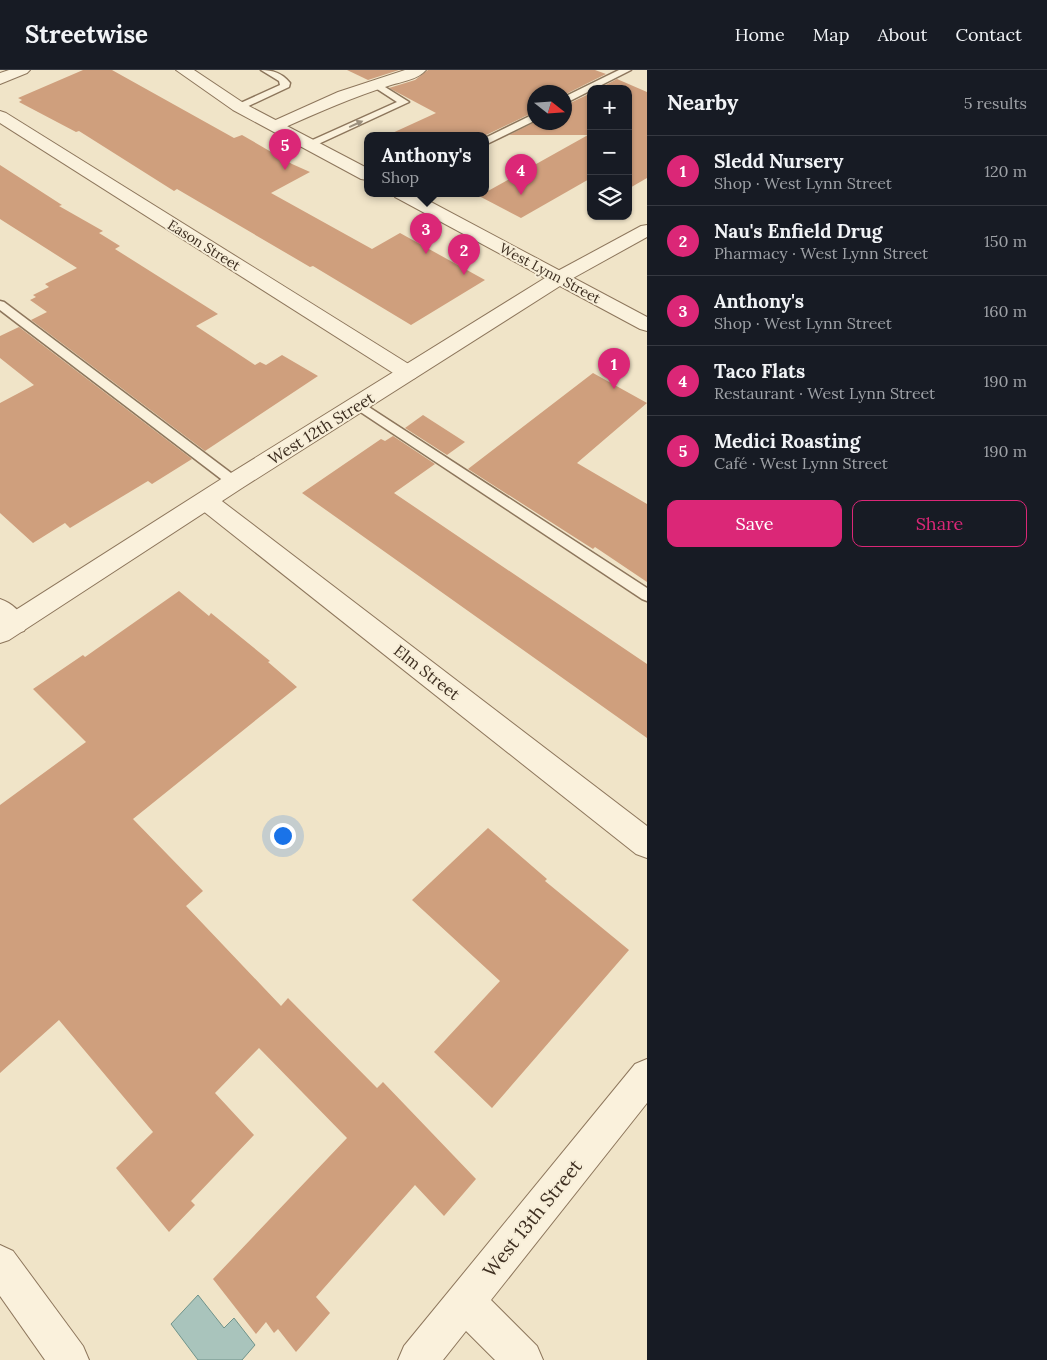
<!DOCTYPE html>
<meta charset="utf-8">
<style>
body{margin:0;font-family:Lora,serif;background:#20242c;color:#f1f3f6}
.controls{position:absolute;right:15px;top:15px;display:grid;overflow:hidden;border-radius:10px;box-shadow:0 1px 4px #0004}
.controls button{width:45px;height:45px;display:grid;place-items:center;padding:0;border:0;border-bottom:1px solid #363941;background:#171b24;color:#f1f3f6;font:25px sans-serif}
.compass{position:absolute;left:527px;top:15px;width:45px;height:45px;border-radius:50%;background:#171b24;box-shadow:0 1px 4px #0004;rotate:107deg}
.you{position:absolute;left:282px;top:765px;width:18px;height:18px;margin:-12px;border:4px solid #fff;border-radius:50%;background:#1a73e8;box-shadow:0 0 0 8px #1a73e833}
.badge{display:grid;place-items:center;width:32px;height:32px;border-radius:50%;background:#db2777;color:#fff;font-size:16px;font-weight:700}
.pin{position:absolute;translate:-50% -41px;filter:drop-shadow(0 1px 2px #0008)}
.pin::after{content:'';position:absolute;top:26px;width:18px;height:15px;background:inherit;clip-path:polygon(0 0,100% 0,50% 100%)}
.popup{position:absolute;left:364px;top:62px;width:125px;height:65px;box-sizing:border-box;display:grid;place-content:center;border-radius:10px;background:#171b24;filter:drop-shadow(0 1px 4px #0005);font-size:16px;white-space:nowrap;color:#9ea1a6}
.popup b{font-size:19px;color:#f1f3f6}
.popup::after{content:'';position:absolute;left:50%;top:100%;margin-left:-10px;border:10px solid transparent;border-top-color:#171b24}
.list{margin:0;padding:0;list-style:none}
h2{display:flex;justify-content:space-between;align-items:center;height:65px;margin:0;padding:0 20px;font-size:21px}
h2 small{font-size:16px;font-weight:400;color:#9ea1a6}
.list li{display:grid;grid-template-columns:32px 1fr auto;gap:15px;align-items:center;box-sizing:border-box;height:70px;padding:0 20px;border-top:1px solid #363941}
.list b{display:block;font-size:19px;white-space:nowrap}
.list p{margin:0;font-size:16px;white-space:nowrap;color:#9ea1a6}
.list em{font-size:16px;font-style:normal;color:#9ea1a6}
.actions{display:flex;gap:10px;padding:15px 20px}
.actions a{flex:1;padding:11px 0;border:1px solid #db2777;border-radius:10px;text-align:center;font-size:18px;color:#db2777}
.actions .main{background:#db2777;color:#fff}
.icon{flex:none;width:28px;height:28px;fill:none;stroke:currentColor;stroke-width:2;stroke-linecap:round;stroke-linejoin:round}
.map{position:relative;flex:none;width:647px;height:1290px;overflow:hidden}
header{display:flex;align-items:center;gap:30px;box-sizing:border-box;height:70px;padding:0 25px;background:#171b24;border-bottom:1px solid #363941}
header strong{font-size:24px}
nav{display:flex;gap:28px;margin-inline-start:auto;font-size:18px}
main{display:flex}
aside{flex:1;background:#171b24}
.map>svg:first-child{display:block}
.water{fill:#a9c4bc;stroke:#6f938a}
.building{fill:#cf9f7d}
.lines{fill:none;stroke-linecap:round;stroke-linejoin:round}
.service-casing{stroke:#8d765c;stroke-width:3}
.minor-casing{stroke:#8d765c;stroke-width:2}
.tertiary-casing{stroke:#8d765c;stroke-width:2}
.service{fill:#faf1dc;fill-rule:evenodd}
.minor{fill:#faf1dc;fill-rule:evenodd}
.tertiary{fill:#faf1dc;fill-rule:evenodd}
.oneway{fill:#9c907e}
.labels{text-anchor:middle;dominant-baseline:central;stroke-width:4;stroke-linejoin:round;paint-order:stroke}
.far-street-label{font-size:14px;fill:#3d2e20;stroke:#f7eed8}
.street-label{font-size:16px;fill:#3d2e20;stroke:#f7eed8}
.near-street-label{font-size:19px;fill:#3d2e20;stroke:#f7eed8}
</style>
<header>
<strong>Streetwise</strong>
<nav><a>Home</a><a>Map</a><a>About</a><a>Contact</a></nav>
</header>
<main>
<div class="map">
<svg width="647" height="1290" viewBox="0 0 647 1290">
<rect width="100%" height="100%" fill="#f0e4c8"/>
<polygon class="water" points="198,1225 224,1258 234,1248 255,1275 242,1290 198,1290 171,1254"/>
<g class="building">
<polygon points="83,0 112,0 234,68 242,65 292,94 310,102 271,123 372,179 400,163 485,210 411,255 313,196 310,197 177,119 174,121 79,61 76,62 19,32 22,30 18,28"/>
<polygon points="347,0 399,0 368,10"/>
<polygon points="428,0 595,0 606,4 564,25 564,22 534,22 534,42 486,65 388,65 436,43 389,18 415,10"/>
<polygon points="617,9 647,22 647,108 628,119 628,19 598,19"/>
<polygon points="591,23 591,108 521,148 479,126 588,65 509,65 535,52 564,52 564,36"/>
<polygon points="0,95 62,135 59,136 103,161 99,163 120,176 115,179 218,244 196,256 255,295 260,292 266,295 282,285 318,306 205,381 31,250 47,242 30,230 36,227 33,225 49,217 45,214 77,198 0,149"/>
<polygon points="19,257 192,389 152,414 148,411 70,458 65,453 33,473 0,443 0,333 34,315 0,288 0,266"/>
<polygon points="593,303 647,333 577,393 647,434 647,512 595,477 593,479 468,399"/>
<polygon points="423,345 465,372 447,385 405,358"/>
<polygon points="393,366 435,394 394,423 647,594 647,668 302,423 381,369 385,371"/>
<polygon points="179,521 209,546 211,543 270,591 268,592 297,617 133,749 203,821 186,836 281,936 288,928 377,1018 383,1012 476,1109 444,1146 415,1115 316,1227 330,1243 296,1282 278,1259 274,1263 266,1252 256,1264 213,1209 347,1068 259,978 215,1023 254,1065 191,1131 195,1135 169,1162 116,1098 153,1062 59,950 0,1003 0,735 86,672 33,619 83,585 85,587"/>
<polygon points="488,758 547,809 545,811 629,880 492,1038 434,982 500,911 412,830"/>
</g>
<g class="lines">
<defs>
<g id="service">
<path d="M261,0C273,0 282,3 290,13L289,17L242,39H236V35L280,15L279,11Z"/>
<polygon points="619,0 631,0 564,34 564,27"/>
<polygon points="377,12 409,32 314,76 308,76 308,72 397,32 374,17 374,13"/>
<polygon points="534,44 534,51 485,75 485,68"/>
<polygon points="0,231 4,232 239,409 241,412 239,415 229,415 0,240"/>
<polygon points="358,330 647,518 647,531 642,529 353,337 352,334"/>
</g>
<g id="minor">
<polygon points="9,0 30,0 27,3 0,14 0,3"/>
<path d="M405,0H426C419,9 401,12 391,15C353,27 317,43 281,59H269L267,56L269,53L338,22Z"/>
<polygon points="0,41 6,43 415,298 419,303 415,308 408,310 401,308 0,53"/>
<polygon points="647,155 647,167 566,212 559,214 552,212 549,208 552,204 641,156"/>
<polygon points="206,423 214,425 647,756 647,788 636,784 198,437 194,431 198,425"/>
<path d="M0,529C12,533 22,543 28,554L24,561C13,565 8,563 0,555Z"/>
<polygon points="647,989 647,1033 491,1230 537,1276 543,1290 495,1290 466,1261 443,1290 398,1290 404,1276 635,994"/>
<polygon points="0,1175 13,1181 83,1276 89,1290 45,1290 0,1226"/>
</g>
<g id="tertiary">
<polygon points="176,0 194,0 245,34 367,98 367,110 361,109 233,40"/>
<polygon points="392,123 414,123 647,247 647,261 640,259 560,216 242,418 9,570 0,573 0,550 226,406 545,208 395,127"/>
</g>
</defs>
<use href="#service" class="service-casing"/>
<use href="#minor" class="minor-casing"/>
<use href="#tertiary" class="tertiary-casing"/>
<use href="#service" class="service"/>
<use href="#minor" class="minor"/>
<use href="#tertiary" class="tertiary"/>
</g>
<defs><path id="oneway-solid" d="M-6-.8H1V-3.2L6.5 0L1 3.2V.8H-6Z" transform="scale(1.25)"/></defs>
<use class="oneway" href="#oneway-solid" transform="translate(356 54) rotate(-24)"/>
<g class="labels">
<g class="far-street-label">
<text transform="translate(204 175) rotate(32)">Eason Street</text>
<text transform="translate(550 203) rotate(28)">West Lynn Street</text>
</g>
<g class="street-label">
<text transform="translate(321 358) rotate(-32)">West 12th Street</text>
<text transform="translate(427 602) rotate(38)">Elm Street</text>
</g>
<g class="near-street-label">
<text transform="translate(532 1148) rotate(-51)">West 13th Street</text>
</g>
</g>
</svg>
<div class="controls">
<button>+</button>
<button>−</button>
<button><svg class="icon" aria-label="layers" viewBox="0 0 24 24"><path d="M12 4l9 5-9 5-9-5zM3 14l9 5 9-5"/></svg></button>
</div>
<svg class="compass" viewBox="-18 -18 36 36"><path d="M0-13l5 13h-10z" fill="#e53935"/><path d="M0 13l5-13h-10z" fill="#9ea1a6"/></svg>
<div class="you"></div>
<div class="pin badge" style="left:614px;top:319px">1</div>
<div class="pin badge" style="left:464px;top:205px">2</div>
<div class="pin badge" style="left:426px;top:184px">3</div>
<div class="popup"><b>Anthony's</b>Shop</div>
<div class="pin badge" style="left:521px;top:125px">4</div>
<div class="pin badge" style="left:285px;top:100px">5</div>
</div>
<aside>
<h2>Nearby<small>5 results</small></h2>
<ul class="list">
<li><span class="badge">1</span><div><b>Sledd Nursery</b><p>Shop · West Lynn Street</p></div><em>120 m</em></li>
<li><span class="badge">2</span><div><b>Nau's Enfield Drug</b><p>Pharmacy · West Lynn Street</p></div><em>150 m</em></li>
<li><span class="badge">3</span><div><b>Anthony's</b><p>Shop · West Lynn Street</p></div><em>160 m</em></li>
<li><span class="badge">4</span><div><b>Taco Flats</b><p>Restaurant · West Lynn Street</p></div><em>190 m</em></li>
<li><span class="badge">5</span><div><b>Medici Roasting</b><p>Café · West Lynn Street</p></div><em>190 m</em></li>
</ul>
<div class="actions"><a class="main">Save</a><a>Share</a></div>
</aside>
</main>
